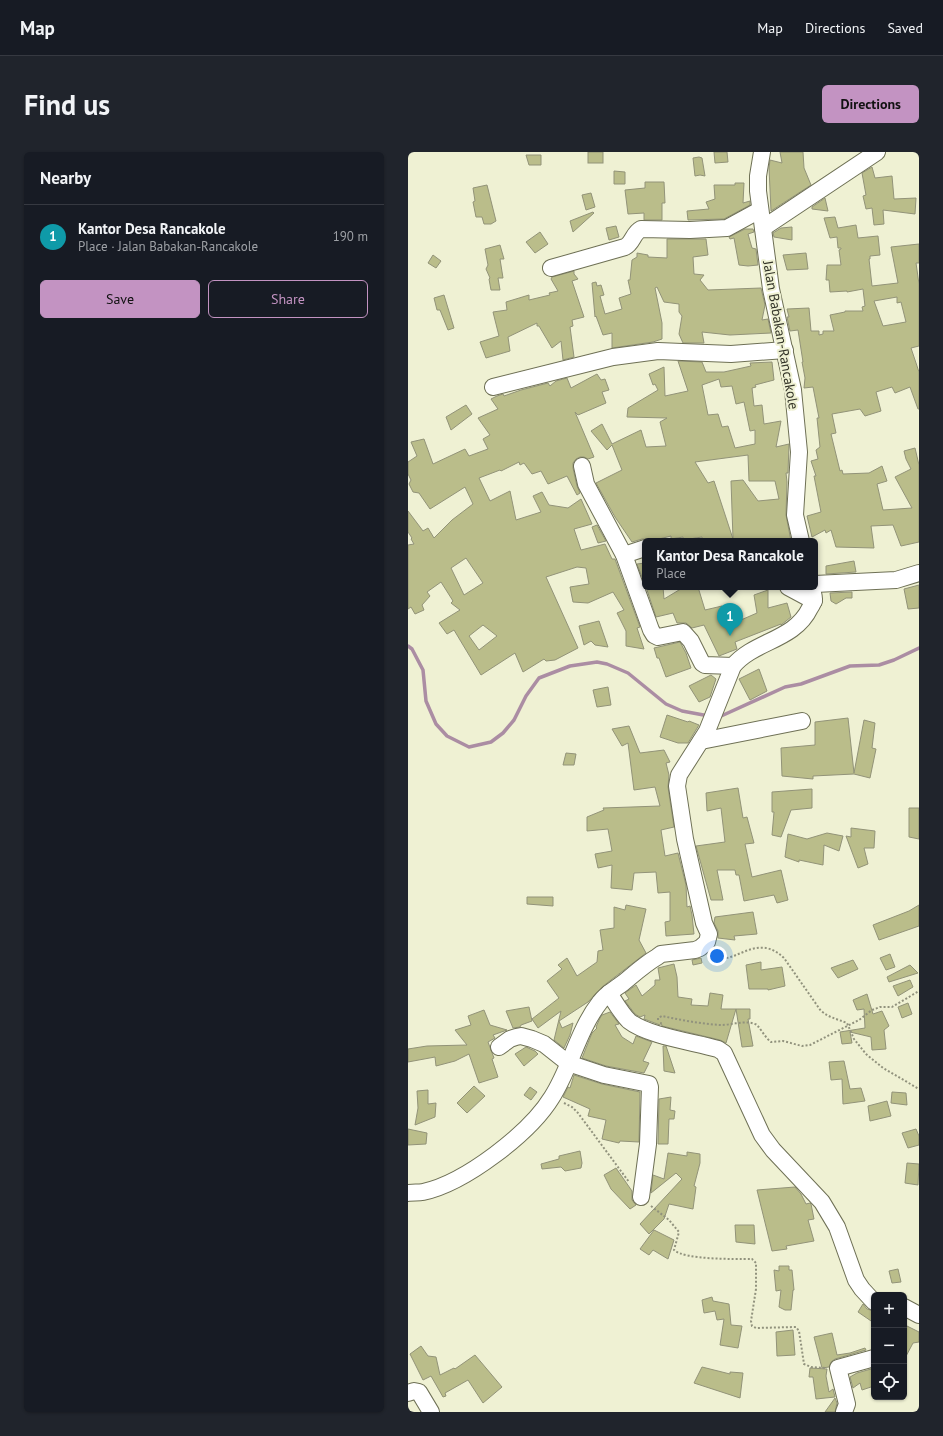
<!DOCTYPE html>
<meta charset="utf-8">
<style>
body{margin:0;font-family:"PT Sans",sans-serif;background:#20242c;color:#f1f3f6}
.controls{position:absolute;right:12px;bottom:12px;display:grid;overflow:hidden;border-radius:6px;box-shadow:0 1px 3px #0004}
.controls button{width:36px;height:36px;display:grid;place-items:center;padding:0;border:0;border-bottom:1px solid #363941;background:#171b24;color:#f1f3f6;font:20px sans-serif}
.you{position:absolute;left:309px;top:804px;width:14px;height:14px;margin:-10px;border:3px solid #fff;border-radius:50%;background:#1a73e8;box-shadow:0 0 0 6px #1a73e833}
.badge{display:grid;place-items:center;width:26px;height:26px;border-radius:50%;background:#c393c2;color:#fff;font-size:13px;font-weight:700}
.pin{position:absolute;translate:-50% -33px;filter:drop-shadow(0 1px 2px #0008)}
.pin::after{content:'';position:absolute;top:21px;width:14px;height:12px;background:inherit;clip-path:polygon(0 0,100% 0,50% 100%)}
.popup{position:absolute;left:234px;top:386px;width:176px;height:52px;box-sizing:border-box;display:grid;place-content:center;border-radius:6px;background:#171b24;filter:drop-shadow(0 1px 3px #0005);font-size:13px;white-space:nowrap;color:#9ea1a6}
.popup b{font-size:15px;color:#f1f3f6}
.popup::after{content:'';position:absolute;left:50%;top:100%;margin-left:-8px;border:8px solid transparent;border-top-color:#171b24}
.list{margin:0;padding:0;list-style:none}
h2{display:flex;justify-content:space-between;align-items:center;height:52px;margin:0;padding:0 16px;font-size:17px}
h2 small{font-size:13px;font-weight:400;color:#9ea1a6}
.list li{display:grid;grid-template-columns:26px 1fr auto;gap:12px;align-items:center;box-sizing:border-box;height:64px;padding:0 16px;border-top:1px solid #363941}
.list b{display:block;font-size:15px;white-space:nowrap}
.list p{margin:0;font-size:13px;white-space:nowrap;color:#9ea1a6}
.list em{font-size:13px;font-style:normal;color:#9ea1a6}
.actions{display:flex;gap:8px;padding:12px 16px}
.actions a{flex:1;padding:9px 0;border:1px solid #c393c2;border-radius:6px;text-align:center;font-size:14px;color:#c393c2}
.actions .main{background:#c393c2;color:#111}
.icon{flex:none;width:22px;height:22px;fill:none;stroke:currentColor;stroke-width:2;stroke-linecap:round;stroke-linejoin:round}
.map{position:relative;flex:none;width:511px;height:1260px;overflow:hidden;border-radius:6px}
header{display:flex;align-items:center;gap:24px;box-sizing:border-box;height:56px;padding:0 20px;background:#171b24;border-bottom:1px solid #363941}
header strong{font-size:19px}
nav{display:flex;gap:22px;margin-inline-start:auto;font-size:14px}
.intro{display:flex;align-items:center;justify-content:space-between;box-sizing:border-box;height:96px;padding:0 24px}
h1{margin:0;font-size:28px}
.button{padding:10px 18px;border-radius:6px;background:#c393c2;color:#111;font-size:14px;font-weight:700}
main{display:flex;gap:24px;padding:0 24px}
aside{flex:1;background:#171b24;border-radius:6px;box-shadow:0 1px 3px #0004}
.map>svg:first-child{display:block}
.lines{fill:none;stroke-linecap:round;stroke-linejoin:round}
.stream{stroke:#ab8da3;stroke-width:3.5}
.building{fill:#babd8a;stroke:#929378;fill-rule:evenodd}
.minor-casing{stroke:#6e7055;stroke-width:18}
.path{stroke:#91927d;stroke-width:2;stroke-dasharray:2 2;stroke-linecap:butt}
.minor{stroke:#fff;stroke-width:16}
.labels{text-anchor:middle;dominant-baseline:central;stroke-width:4;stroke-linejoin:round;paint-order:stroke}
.street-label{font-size:14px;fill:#343529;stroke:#eff1d3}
</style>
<header>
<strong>Map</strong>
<nav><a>Map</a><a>Directions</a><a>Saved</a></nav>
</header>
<div class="intro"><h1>Find us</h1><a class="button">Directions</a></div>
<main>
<aside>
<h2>Nearby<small></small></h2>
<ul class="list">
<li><span class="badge" style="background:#0f9aa8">1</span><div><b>Kantor Desa Rancakole</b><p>Place · Jalan Babakan-Rancakole</p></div><em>190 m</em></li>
</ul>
<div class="actions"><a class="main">Save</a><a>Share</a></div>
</aside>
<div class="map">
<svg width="511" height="1260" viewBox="0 0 511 1260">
<rect width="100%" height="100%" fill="#eff1d3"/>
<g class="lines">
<g class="stream">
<polyline points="0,494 4,497 15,518 18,549 28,572 39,584 61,595 83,590 95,581 106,568 118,544 131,526 162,514 189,510 199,512 220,521 258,552 274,559 301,564"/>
<polyline points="311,565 377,535 393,532 442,514 471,513 486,508 511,496"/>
</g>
</g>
<g class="building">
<rect x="180" y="0" width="15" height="11"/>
<polygon points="306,0 319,0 320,10 307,11"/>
<polygon points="372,0 395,0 396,16 403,33 363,59 361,16 362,8 374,11"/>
<polygon points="118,3 133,3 133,13 121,13"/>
<polygon points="291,5 294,6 297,24 292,23 287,24 285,6"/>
<polygon points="464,15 467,26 484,24 486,47 508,46 507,62 475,58 476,72 466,73 464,56 458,57 455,44 458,43 454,21"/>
<polygon points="206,19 217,20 217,32 206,32"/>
<polygon points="237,30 256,30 257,51 254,51 254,68 236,68 236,61 220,62 217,38 237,36"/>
<polygon points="327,31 336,31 335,51 342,49 342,53 316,67 280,68 279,59 301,57 298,50 307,47 306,33 327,33"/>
<polygon points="79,33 88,69 83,72 76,72 74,65 68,65 65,50 67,49 65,36"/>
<polygon points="183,41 187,55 178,58 174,43"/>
<polygon points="417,46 420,59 404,57 404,55"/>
<polygon points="185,60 186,61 165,80 162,69"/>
<path d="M427,65L430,76L448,73L450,86L470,84L472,103L462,104V107H461L464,134L490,131L483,95L511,92V111H508L511,132V194L503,196L511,220V257H510L502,235L487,241L484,235L468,240L473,259L457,264L452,257L424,262L428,281L423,282L432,319L434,318L435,322L461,321L474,314L479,329L469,332L475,358L504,356L487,325L503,317L498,307L496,299L507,296L511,313V390L493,394L485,373L463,374L466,396L428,395L423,378L418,381L417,378L404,385L399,364L413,360L406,324H408L403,309L410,307L408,298L412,295L409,266H411L405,235L396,236L397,226L394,210H395L390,178L382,179L379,165H381L379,157L401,156L403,179H411V183L415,182V179H426L422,163L437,160V159H455L454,155L457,154L455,137L439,140V139L422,140L421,128H418L419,113H433L431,98L433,97V96H430L429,85L422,86L416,66ZM489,145V151L493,150L498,170L475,174L466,149Z"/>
<polygon points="208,74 211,85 201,88 198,76"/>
<polygon points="384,75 384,88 366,85 365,81 373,76"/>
<polygon points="337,77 345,77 346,80 340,82 344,96 348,97 350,113 340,114 331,113 326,86 322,87 321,85"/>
<polygon points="132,80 140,92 127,101 118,90"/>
<polygon points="259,87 298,87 300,103 285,105 286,122 296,123 292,128 300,138 353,136 357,153 354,168 360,167 363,181 322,183 294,180 296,191 275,191 271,182 274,164 271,160 271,152 256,150 249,135 247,136 254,171 254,187 245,190 204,196 204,181 195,183 188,164 187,165 184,131 188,130 189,134 193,133 196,143 192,144 197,162 214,157 211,146 223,142 220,128 222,128 224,108 229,105 229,101 240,103 240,105 259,106"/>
<polygon points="92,93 96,107 92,107 95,126 90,126 92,138 83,138 81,127 82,126 78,117 80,113 77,97"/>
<polygon points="398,101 400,117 379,118 375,103"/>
<polygon points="25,103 33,109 28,116 20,111"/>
<polygon points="166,119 166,122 170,127 164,129 176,165 164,168 165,174 162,175 166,205 155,208 153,189 144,196 131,174 129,174 129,171 100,185 102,199 78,206 72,190 91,184 85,160 99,158 98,150 121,143 121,148 142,143 141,141 150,139 143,127 144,125"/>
<polygon points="36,143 46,176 40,178 32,158 29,158 26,146"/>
<path d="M270,209L294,210L298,220H316L343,214L342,211L364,210L366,228L347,233L348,235L344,236L346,254L354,253L356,272L373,269L368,295L381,292L380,321H378L379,330L378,363L383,389H294V385L275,388V385L263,387V384L243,389L239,387H234L224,390L207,365L188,331L214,318L204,293L199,298L183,279L194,272L204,292L233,278L238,295L258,294L252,270L259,266L219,265L220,256L250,238L247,232L245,233L241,222L256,215L257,244L280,239ZM311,227L313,235L324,234L328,252L336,250L342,279L347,278V292L327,296L320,274L314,275L310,262L300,263L294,233ZM340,303L341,329H367L371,347L350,349L335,328L323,329L325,387L306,329L300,331L287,310Z"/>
<path d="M189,222L193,228L197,227L201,238L194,240L198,251L170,263L167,260L186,305L180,307L176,305H172L168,307L165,311V316L169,334L172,341L169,343L159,324L140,332L133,319L124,322L116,311L112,313L111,310L93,319L92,318L71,326L82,349L102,339L108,368L133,360L125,344L134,340L141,353L160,356L173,347L184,372L166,377L173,398L197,392L204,407H207L232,475L229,476L236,497L218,494V479L209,461L216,458L205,440L180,451L165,450L162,435L181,432L178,416L169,415L138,425L170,496L147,508L138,509L136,507L115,520L107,501L73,523L46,478L39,482L31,471L52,458L43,451L45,449L33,430L19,440L22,444L14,453L16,458L7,462L3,455L0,457V393L6,392L3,387L4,386L0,380V359L15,379L20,376L26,386L44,368L65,352L57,335L22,357L11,341L5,340L1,332L3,328L0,322V310L9,304L3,290L16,287L25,312L57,297L61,304L80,297L75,287L82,283L70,266L90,257L83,247L89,244L95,242L96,244L113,238L140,231L142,234L148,229L159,226L163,236ZM58,406L75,431L56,443L43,416ZM75,473L89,484L71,498L61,484Z"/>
<polygon points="58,253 64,262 43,278 38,265"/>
<polygon points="189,373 198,389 190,391 184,375"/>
<polygon points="446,409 448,420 418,422 418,414"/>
<polygon points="237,411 237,433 229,412"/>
<polygon points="511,433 511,456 500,457 496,437"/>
<polygon points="238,435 255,435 256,447 276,435 290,435 297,458 314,454 316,461 320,461 326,471 349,461 346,443 360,438 360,456 379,451 383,465 373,473 373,472 327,490 329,497 311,504 296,473 284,476 278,471 269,471 265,461 248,465"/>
<polygon points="444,440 444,446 438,446 428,452 423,449 422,441"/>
<polygon points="191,469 200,495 187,493 183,489 176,493 171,474"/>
<polygon points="272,490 278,501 283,516 258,525 251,506 249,506 246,496"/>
<polygon points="351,517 359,539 342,548 331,527"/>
<polygon points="303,523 308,527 302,545 291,550 281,534"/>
<polygon points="200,535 203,553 189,555 185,538"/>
<polygon points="259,563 280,570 281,569 291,573 280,591 270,591 252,585"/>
<polygon points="440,566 446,621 456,568 467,571 464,596 468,597 462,626 446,622 405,624 405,627 374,624 373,596 407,593 407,570"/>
<polygon points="221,574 232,601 256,598 262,610 258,611 261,623 260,635 266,675 253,678 257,704 270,701 278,733 279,755 282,754 284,763 286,782 258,784 257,770 262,769 262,740 250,741 248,720 226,721 224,738 203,736 204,713 190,716 187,702 204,699 200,677 179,679 179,665 196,658 195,656 252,654 247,635 226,638 220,591 214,594 204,577"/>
<polygon points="158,601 168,602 166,613 155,613"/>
<polygon points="330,636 335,666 339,665 346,691 337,692 344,725 373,718 380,748 369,751 366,743 336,749 331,723 328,723 327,718 309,718 315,748 303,748 288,694 317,690 313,656 299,659 298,641"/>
<polygon points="404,637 404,656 383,658 373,685 364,683 366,660 364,660 364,640"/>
<polygon points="501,656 511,656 511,687 501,685"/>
<polygon points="443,676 467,679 466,696 456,696 460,712 450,716 438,684 443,685"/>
<polygon points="419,681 435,684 431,699 416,693 415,713 391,708 391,710 377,705 380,682 399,687"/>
<polygon points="119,745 145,745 145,754 119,752"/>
<polygon points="218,753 238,757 231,788 238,801 194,835 180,850 151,869 154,876 165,871 162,883 156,896 146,888 153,859 130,876 124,867 151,846 139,829 154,817 150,813 159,806 169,824 189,810 190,799 195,798 192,778 206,776 206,755 217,758"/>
<polygon points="511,753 511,774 471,788 465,773 501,759"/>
<polygon points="345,760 349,782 326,784 327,788 310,786 310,779 306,771 307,765"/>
<polygon points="482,802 487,815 478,818 472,806"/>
<polygon points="293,806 294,811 285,813 284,808"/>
<polygon points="445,808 450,817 430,826 423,816"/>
<polygon points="353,810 353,818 374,815 377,834 360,838 360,837 341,837 338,813"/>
<polygon points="266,812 269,825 270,845 284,847 283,853 300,854 302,841 315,843 313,857 342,857 342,867 340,867 345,894 334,895 328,857 318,891 312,888 254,874 253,870 252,873 236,867 237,863 232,865 227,862 217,849 221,847 217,841 228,833 234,844 247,833 247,828 252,828 250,816"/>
<polygon points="502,813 510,821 481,830 479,825"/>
<polygon points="502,828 505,835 490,844 485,834"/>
<polygon points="459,842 465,862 474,859 481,874 476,878 478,897 464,898 463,885 442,880 444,891 434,892 432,880 457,876 456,857 449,858 445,848"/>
<polygon points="500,851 504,862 494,866 490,855"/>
<polygon points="121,855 124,869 113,873 112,875 105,876 98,859"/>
<polygon points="76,858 82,873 99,878 85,883 87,886 80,890 86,906 84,907 90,925 71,931 61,902 47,909 28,914 27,905 0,910 0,897 19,894 59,893 47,878 63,873 60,864"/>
<polygon points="202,860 211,872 207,873 214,885 225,892 228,884 244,890 235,909 241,911 236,921 198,914 174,906 184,881 189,876 188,875 192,866 194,863"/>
<polygon points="255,894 258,894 267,921 256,919"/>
<polygon points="118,895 127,899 130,902 116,914 107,902"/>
<polygon points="436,909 442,937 453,936 457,949 435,952 434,927 423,928 421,910"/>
<polygon points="166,923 194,932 232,940 231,990 212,989 211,991 194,987 198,968 180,964 182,957 155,945 160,935 162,936"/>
<polygon points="66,934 77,944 59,961 49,951"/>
<polygon points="122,935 129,940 123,948 116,943"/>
<polygon points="20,938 20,952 28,951 27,965 7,973 10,956 9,939"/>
<polygon points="484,940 498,941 499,953 483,951"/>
<polygon points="263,945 262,958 267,959 266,967 261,967 260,992 250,992 251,947"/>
<polygon points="479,949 483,964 462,969 460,954"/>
<polygon points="0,977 19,981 18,992 0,993"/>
<polygon points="508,977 511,984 511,993 500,996 494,981"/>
<polygon points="172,999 174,1011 173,1016 157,1019 153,1015 134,1017 133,1012 151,1007 151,1004"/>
<polygon points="279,1000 292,1002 292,1011 286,1034 288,1035 285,1057 261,1052 256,1067 241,1082 232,1072 274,1027 268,1021 243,1041 245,1023 256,1027 260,1001 279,1004"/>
<polygon points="499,1011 511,1012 510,1033 497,1031"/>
<polygon points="208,1016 224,1039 224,1048 228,1053 222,1057 203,1037 196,1023"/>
<polygon points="387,1035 393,1042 398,1052 402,1051 403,1052 406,1067 400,1068 406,1089 378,1094 379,1097 364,1099 349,1038"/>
<polygon points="327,1073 346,1073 347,1092 328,1090"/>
<polygon points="246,1078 266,1088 260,1107 245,1098 241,1103 232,1097"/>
<polygon points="371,1114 381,1114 381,1118 384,1118 386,1138 385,1138 383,1158 377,1158 371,1155 373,1138 368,1139 366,1118 371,1119"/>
<polygon points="490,1117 493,1130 484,1131 481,1119"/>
<polygon points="304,1145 305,1149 321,1152 323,1173 334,1174 330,1196 312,1193 316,1167 309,1168 307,1159 296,1161 294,1148"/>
<polygon points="455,1152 459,1157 466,1159 466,1171 450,1160"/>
<polygon points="499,1174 511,1180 511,1190 505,1191 496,1208 496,1179"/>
<polygon points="385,1178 387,1203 369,1204 368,1180"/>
<polygon points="424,1181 429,1203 442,1201 457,1196 458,1198 427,1207 423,1210 421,1215 414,1216 406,1185"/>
<polygon points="13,1194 20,1204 28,1205 32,1223 46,1216 47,1217 67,1203 94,1235 75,1251 60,1228 37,1241 38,1244 35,1245 23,1224 15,1228 2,1202"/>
<polygon points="294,1215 322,1222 322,1220 335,1221 332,1246 286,1231"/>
<polygon points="402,1216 419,1217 418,1224 421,1240 425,1237 427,1245 408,1247 405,1225 401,1225"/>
<polygon points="463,1217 466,1224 466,1234 454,1238 452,1231 445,1236 442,1225 449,1221"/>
<polygon points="427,1246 429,1251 427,1260 417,1260"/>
</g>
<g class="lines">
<defs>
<g id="minor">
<polyline points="354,0 350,24 350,39 363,137 385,238 391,300 387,363 393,389"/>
<polyline points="355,76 469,0"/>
<path d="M143,116L217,95C225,91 225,81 233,77L282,78L319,76L352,58"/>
<polyline points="85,235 205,205 250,199 323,202 377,198"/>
<polyline points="174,314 178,332 216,403 243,478 246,483 250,485 275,480 283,489 294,511 297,513 325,514"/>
<polyline points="216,403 237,396"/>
<polyline points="407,432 488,428 511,421"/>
<polyline points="380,435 406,449"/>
<polyline points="293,589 394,569"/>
<path d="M201,841C207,850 213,861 221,869C240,884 286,890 310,897L316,901L354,983L365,998L414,1050L429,1075L448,1128L454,1137L466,1150"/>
<polyline points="91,895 102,887 108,885 113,884 124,887 136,892 160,911 196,923 241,932 242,935 240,992 233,1045"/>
<path d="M0,1041C5,1040 10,1041 15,1040C57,1031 122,981 144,945C163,915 170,878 192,850C198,842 207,837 215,831C226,822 237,812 249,805L253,802L287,798L292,796L299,790L301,782L296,771L277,687L269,634L271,623L299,579L325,514C347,488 386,489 402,456C404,453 406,450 406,447C406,443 404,439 404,435"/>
<polyline points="496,1155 511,1163"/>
<polyline points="0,1241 6,1239 11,1240 23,1260"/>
<polyline points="436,1260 439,1252 430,1216 466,1206"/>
</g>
</defs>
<use href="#minor" class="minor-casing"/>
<g class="path">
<path d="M303,804C325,817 347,778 376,806L413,859C422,866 429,867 439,871L446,887L458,902L475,916L511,937"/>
<path d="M250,868V866L254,864C273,868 293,872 313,873C324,873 336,868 347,872C351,873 357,886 363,890L375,889L394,894L402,893L451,868L464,858L472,855H484L511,839"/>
<polyline points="156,951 164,955 170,961 221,1030"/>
<path d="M243,1054L261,1068L271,1080L266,1098C277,1108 327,1107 344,1107L348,1111V1137L343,1169L344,1174L348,1176L388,1175L391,1179L396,1212L403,1215L417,1216"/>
</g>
<use href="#minor" class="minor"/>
</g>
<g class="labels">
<g class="street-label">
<text transform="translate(373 183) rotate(80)">Jalan Babakan-Rancakole</text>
</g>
</g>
</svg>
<div class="controls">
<button>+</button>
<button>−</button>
<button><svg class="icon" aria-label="locate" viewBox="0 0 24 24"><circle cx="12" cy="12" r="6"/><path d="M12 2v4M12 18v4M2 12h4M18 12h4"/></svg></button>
</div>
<div class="you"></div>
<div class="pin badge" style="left:322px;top:484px;background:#0f9aa8">1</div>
<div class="popup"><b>Kantor Desa Rancakole</b>Place</div>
</div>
</main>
